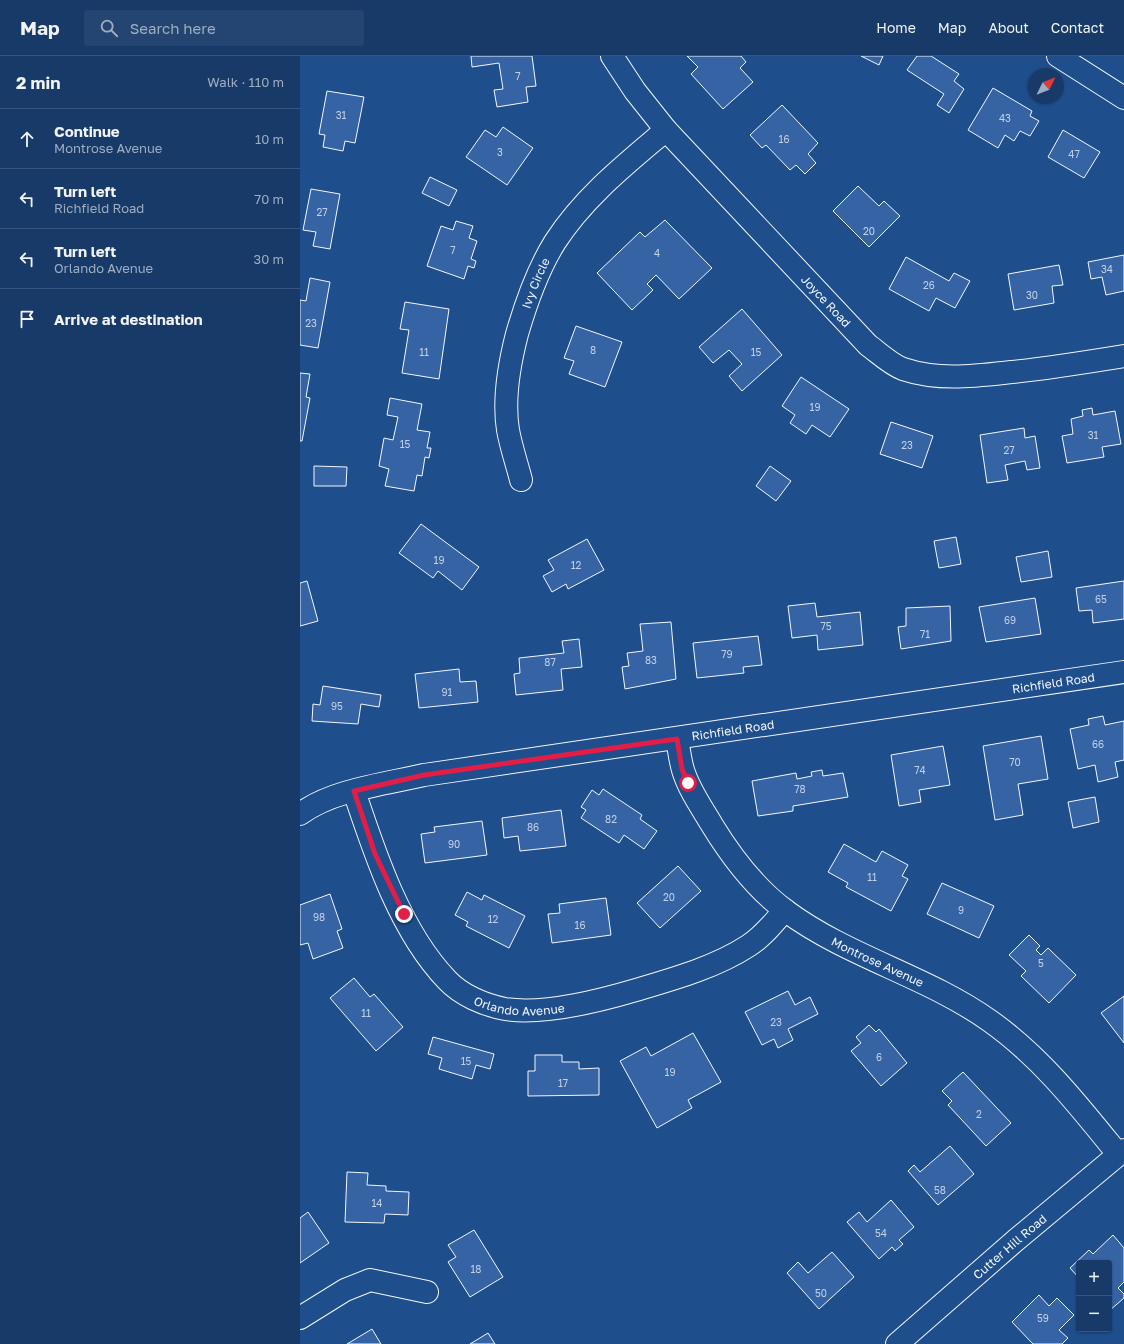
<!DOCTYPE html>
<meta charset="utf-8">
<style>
body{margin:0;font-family:"Golos Text",sans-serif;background:#244571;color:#f1f3f6}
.controls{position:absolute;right:12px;bottom:12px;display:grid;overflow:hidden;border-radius:4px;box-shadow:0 1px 3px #0004}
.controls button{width:36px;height:36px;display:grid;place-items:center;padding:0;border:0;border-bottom:1px solid #36547d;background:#173a69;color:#f1f3f6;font:20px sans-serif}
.compass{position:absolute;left:728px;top:12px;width:36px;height:36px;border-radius:50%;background:#173a69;box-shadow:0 1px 3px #0004;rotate:47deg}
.stop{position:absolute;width:12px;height:12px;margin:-9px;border:3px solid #e11d48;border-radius:50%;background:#fff}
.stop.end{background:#e11d48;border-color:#fff;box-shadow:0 1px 4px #0008}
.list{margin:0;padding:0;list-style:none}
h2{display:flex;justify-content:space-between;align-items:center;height:52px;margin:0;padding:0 16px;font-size:17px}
h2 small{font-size:13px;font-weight:400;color:#9eadc0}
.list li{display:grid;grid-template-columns:26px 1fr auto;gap:12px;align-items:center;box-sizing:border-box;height:60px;padding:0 16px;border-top:1px solid #36547d}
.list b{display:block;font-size:15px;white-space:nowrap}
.list p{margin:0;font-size:13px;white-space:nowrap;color:#9eadc0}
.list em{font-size:13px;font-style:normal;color:#9eadc0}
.icon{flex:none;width:22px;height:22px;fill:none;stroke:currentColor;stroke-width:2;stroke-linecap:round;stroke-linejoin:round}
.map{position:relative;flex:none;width:824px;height:1288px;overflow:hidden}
header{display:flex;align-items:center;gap:24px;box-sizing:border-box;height:56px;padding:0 20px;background:#173a69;border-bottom:1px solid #36547d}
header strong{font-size:19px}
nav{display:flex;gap:22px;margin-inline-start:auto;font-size:14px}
.search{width:280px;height:36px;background:#244571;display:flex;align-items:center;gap:10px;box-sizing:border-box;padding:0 14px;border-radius:4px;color:#9eadc0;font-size:15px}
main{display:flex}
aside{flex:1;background:#173a69}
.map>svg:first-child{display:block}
.building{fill:#3563a3;stroke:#f2f6ff}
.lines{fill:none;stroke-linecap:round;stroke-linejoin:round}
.street-casing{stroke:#f2f6ff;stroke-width:24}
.street{stroke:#1f4e8c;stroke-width:22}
.route{stroke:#e11d48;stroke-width:5}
.labels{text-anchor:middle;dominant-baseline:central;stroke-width:3;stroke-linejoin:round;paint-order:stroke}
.number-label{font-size:10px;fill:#c3d1e8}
.street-label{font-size:12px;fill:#f2f6ff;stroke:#1f4e8c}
</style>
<header>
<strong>Map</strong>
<div class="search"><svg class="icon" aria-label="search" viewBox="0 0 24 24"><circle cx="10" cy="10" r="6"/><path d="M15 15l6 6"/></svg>Search here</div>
<nav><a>Home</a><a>Map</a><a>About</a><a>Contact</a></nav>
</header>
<main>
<aside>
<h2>2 min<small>Walk · 110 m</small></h2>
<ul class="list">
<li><svg class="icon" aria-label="ahead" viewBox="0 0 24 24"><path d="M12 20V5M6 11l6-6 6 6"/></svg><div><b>Continue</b><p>Montrose Avenue</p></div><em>10 m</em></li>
<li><svg class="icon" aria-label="left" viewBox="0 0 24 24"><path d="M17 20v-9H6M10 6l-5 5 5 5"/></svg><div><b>Turn left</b><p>Richfield Road</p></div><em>70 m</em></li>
<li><svg class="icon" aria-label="left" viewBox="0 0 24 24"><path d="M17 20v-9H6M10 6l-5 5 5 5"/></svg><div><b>Turn left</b><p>Orlando Avenue</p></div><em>30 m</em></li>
<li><svg class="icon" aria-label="arrive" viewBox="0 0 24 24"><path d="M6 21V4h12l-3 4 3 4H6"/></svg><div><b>Arrive at destination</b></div></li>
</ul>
</aside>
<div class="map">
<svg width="824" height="1288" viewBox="0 0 824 1288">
<rect width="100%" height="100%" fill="#1f4e8c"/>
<g class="building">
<polygon points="171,0 232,0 236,30 226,31 228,46 197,51 194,34 203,33 199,7 172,11"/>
<polygon points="387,0 441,0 446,6 440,12 453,26 423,53 391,18 398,11"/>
<polygon points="561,0 583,0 579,9"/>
<polygon points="617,0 631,0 659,18 654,25 664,33 649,57 637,49 644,38 607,14"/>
<polygon points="693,32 732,55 730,60 739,65 730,80 720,75 714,85 705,79 698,92 668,74"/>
<polygon points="27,35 64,41 55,87 45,85 43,95 23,91 25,79 19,78"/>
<polygon points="482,49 518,87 508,98 516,107 505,118 496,109 490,114 466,89 462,92 450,79"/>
<polygon points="203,71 233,92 207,129 166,101 185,74 196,81"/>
<polygon points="763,74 800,96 784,122 748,101"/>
<polygon points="130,121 157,134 149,150 122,137"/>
<polygon points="558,130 579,150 584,145 600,160 569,191 533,155"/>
<polygon points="11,133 40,138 30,193 13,190 16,176 3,174"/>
<polygon points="365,164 412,212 379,243 356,219 347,228 353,234 332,254 297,217 340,176 345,181"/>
<polygon points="156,165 173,170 169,182 177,185 171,203 176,205 174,212 168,210 164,223 127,210 141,170 153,174"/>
<polygon points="824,199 824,235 806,239 802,221 791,223 788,206"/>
<polygon points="606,201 649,225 654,217 670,225 655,252 636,242 629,255 589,233"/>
<polygon points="759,209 763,229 752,230 754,247 714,254 708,218"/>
<polygon points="10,222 30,226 18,292 0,289 0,244 6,245"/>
<polygon points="105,246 149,253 139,323 102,317 109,274 100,273"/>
<polygon points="442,253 482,299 442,335 429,320 442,308 429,294 413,307 399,291"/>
<polygon points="276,270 322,286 305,331 269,318 274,305 264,302"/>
<polygon points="0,317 10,318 6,341 10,342 2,385 0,385"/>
<polygon points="501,321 549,353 530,381 512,369 506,378 490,367 495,359 482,350"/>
<polygon points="90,342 122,348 117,374 130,376 127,392 131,392 129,402 125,401 122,420 117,419 114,435 85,430 89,413 79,410 84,382 93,384 98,361 87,359"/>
<polygon points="792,352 793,359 815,355 821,388 802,391 804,401 767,407 762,380 773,378 771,363 783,360 782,354"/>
<polygon points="591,366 633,380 622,412 580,398"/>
<polygon points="724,372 725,382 735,380 740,412 727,414 725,405 705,409 708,424 687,427 680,379"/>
<polygon points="14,410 47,411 46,430 14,430"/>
<polygon points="470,410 491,425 476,445 456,430"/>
<polygon points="121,468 179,511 162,534 138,515 133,522 99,497"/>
<polygon points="656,481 661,508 639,512 634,485"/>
<polygon points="287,483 304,514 268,533 266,528 252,536 243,520 254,514 248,504"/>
<polygon points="748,495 752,521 721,526 716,501"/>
<polygon points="7,525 18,565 0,570 0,527"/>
<polygon points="824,525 824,563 793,567 792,554 779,555 776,532"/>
<polygon points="735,542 741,578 686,586 679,551"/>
<polygon points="515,547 517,561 560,556 563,589 518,594 517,579 492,582 488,550"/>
<polygon points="650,550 651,585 601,593 598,571 606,570 606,552"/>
<polygon points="371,566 376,623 325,633 322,611 329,610 327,597 343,595 340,568"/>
<polygon points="458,580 462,609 443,611 444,617 397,622 393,587"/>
<polygon points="279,583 282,611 261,613 263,634 216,639 214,618 220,617 219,602 264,597 262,585"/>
<polygon points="159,613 160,626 176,625 178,646 119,652 115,618"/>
<polygon points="23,630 81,639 79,651 61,648 58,668 12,665 13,648 20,649"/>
<polygon points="803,660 805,669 824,665 824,704 815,706 818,721 798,726 795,709 778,713 770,673 789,669 788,663"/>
<polygon points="741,680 748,723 718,728 723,759 695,764 683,690"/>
<polygon points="643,690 650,729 619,734 621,746 599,750 591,699"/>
<polygon points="522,714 523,720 543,717 548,741 493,750 493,755 458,760 452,725 496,717 497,723 512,720 511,716"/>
<polygon points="303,733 342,759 340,763 357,775 344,793 324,779 319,787 281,762 286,754 281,751 292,734 299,739"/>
<polygon points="795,741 799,766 773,772 768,746"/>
<polygon points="261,754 266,790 220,795 218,780 204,782 202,762"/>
<polygon points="182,765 187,799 125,807 121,778 135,776 134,771"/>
<polygon points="544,788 576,806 582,795 608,809 602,820 608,823 591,855 546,831 548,827 528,816"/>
<polygon points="378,810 401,835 360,872 337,847"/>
<polygon points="642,827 694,850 679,882 627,858"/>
<polygon points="167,836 182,844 184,839 225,860 209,892 166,870 168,866 155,859"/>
<polygon points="30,838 42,873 37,875 43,892 13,903 8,887 0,889 0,849"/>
<polygon points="306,842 311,879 252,887 248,858 260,857 259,848"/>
<polygon points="729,879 740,890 736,894 741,899 748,892 776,919 749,947 721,920 726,915 709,899"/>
<polygon points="54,922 70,941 74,938 103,971 76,995 30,942"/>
<polygon points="488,935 495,949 510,941 518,958 488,973 493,984 478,992 474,983 462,989 445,956"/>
<polygon points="824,940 824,987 801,957"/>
<polygon points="569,969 576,976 579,973 607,1007 581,1030 551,995 561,987 556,981"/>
<polygon points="393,977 421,1026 388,1044 392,1052 357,1072 320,1005 346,991 351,1000"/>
<polygon points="133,981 194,998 190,1013 176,1009 172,1023 139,1013 142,1002 128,998"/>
<polygon points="235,999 262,999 262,1006 279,1006 279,1013 299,1012 299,1039 228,1040 228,1015 235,1015"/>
<polygon points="663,1016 711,1067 686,1090 648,1049 652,1045 642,1035"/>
<polygon points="650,1090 674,1118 638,1149 608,1115 614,1109 620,1116"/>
<polygon points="47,1116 68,1117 67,1129 86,1130 86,1135 109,1136 108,1159 85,1158 84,1167 45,1166"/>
<polygon points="591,1144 614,1171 599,1184 603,1188 595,1195 592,1191 579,1203 547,1166 559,1156 567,1166"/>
<polygon points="8,1156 29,1187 0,1207 0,1162"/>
<polygon points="174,1174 203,1221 170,1241 148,1206 156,1201 148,1189"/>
<polygon points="813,1179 824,1192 824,1226 818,1232 824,1238 824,1242 809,1255 809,1207 779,1207 779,1222 770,1212 789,1194 793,1198"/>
<polygon points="532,1196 554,1221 519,1253 487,1217 498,1206 508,1217"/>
<polygon points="739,1239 749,1250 757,1242 774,1259 759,1274 768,1282 762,1288 733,1288 712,1266"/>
<polygon points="72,1273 81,1288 47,1288"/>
<polygon points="188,1277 195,1288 170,1288"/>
</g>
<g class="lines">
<defs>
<g id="street">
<path id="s1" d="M312,0L335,35L366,74L568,289C579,297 590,308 603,313C639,325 675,320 712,316C750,312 787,306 824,300"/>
<polyline points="758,0 824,42"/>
<path id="s2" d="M221,424C217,408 211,391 208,374C203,343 209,309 217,278C226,247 238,213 255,186C284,141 326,108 366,74"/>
<path id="s3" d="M377,683C379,693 380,704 383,714C389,734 402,752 412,769C431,800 456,833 486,855C548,901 627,920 690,965C741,1001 779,1050 818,1098"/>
<path id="s4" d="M54,735C75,798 100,875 147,924C161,939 184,949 205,953C244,959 299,945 336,934C373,923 416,911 448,890C463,881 474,866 485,854"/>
<path id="s5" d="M0,758C32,734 85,728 124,719L824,616"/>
<polyline points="0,1262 45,1234 70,1224 127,1236"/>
<path id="s6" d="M597,1288L716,1184L824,1094"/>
</g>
</defs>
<use href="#street" class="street-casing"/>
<use href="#street" class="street"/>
</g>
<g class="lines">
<polyline class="route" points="104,858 75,798 54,735 124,719 377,683 382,713 388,727"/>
</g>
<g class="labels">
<g class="number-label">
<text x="218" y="20">7</text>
<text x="41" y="59">31</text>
<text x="705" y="62">43</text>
<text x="484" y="83">16</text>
<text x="200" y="96">3</text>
<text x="774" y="98">47</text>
<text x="22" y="156">27</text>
<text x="569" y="175">20</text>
<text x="153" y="194">7</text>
<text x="357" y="197">4</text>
<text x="807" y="213">34</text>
<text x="629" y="229">26</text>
<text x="732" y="239">30</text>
<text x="11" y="267">23</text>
<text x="293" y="294">8</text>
<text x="124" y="296">11</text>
<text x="456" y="296">15</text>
<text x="515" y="351">19</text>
<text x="793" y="379">31</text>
<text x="105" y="388">15</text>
<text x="607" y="389">23</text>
<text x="709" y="394">27</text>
<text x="139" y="504">19</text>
<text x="276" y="509">12</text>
<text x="801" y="543">65</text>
<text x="710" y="564">69</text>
<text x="526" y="570">75</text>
<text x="625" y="578">71</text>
<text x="427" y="598">79</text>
<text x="351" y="604">83</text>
<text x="250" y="606">87</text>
<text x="147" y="636">91</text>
<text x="37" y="650">95</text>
<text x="798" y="688">66</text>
<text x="715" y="706">70</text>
<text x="620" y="714">74</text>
<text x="500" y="733">78</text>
<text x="311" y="763">82</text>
<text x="233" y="771">86</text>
<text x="154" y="788">90</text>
<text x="572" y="821">11</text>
<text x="369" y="841">20</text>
<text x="661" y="854">9</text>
<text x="19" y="861">98</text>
<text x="193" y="863">12</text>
<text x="280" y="869">16</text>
<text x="741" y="907">5</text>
<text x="66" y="957">11</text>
<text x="476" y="966">23</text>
<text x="579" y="1001">6</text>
<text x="166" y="1005">15</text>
<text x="370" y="1016">19</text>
<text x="263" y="1027">17</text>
<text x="679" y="1058">2</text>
<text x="640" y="1134">58</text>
<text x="77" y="1147">14</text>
<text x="581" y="1177">54</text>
<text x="176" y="1213">18</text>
<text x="521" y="1237">50</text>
<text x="743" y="1262">59</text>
</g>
<g class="street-label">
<text stroke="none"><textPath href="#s2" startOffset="203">Ivy Circle</textPath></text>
<text stroke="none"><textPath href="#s1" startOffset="326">Joyce Road</textPath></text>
<text stroke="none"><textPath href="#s5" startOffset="767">Richfield Road</textPath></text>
<text stroke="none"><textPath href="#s5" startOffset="443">Richfield Road</textPath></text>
<text stroke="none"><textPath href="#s3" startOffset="313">Montrose Avenue</textPath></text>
<text stroke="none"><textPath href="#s4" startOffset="292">Orlando Avenue</textPath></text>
<text stroke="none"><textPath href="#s6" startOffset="149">Cutter Hill Road</textPath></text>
</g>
</g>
</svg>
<div class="controls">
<button>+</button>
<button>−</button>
</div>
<svg class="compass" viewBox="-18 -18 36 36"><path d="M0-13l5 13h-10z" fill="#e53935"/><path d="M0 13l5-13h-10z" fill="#9eadc0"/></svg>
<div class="stop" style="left:388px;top:727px"></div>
<div class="stop end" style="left:104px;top:858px"></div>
</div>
</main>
